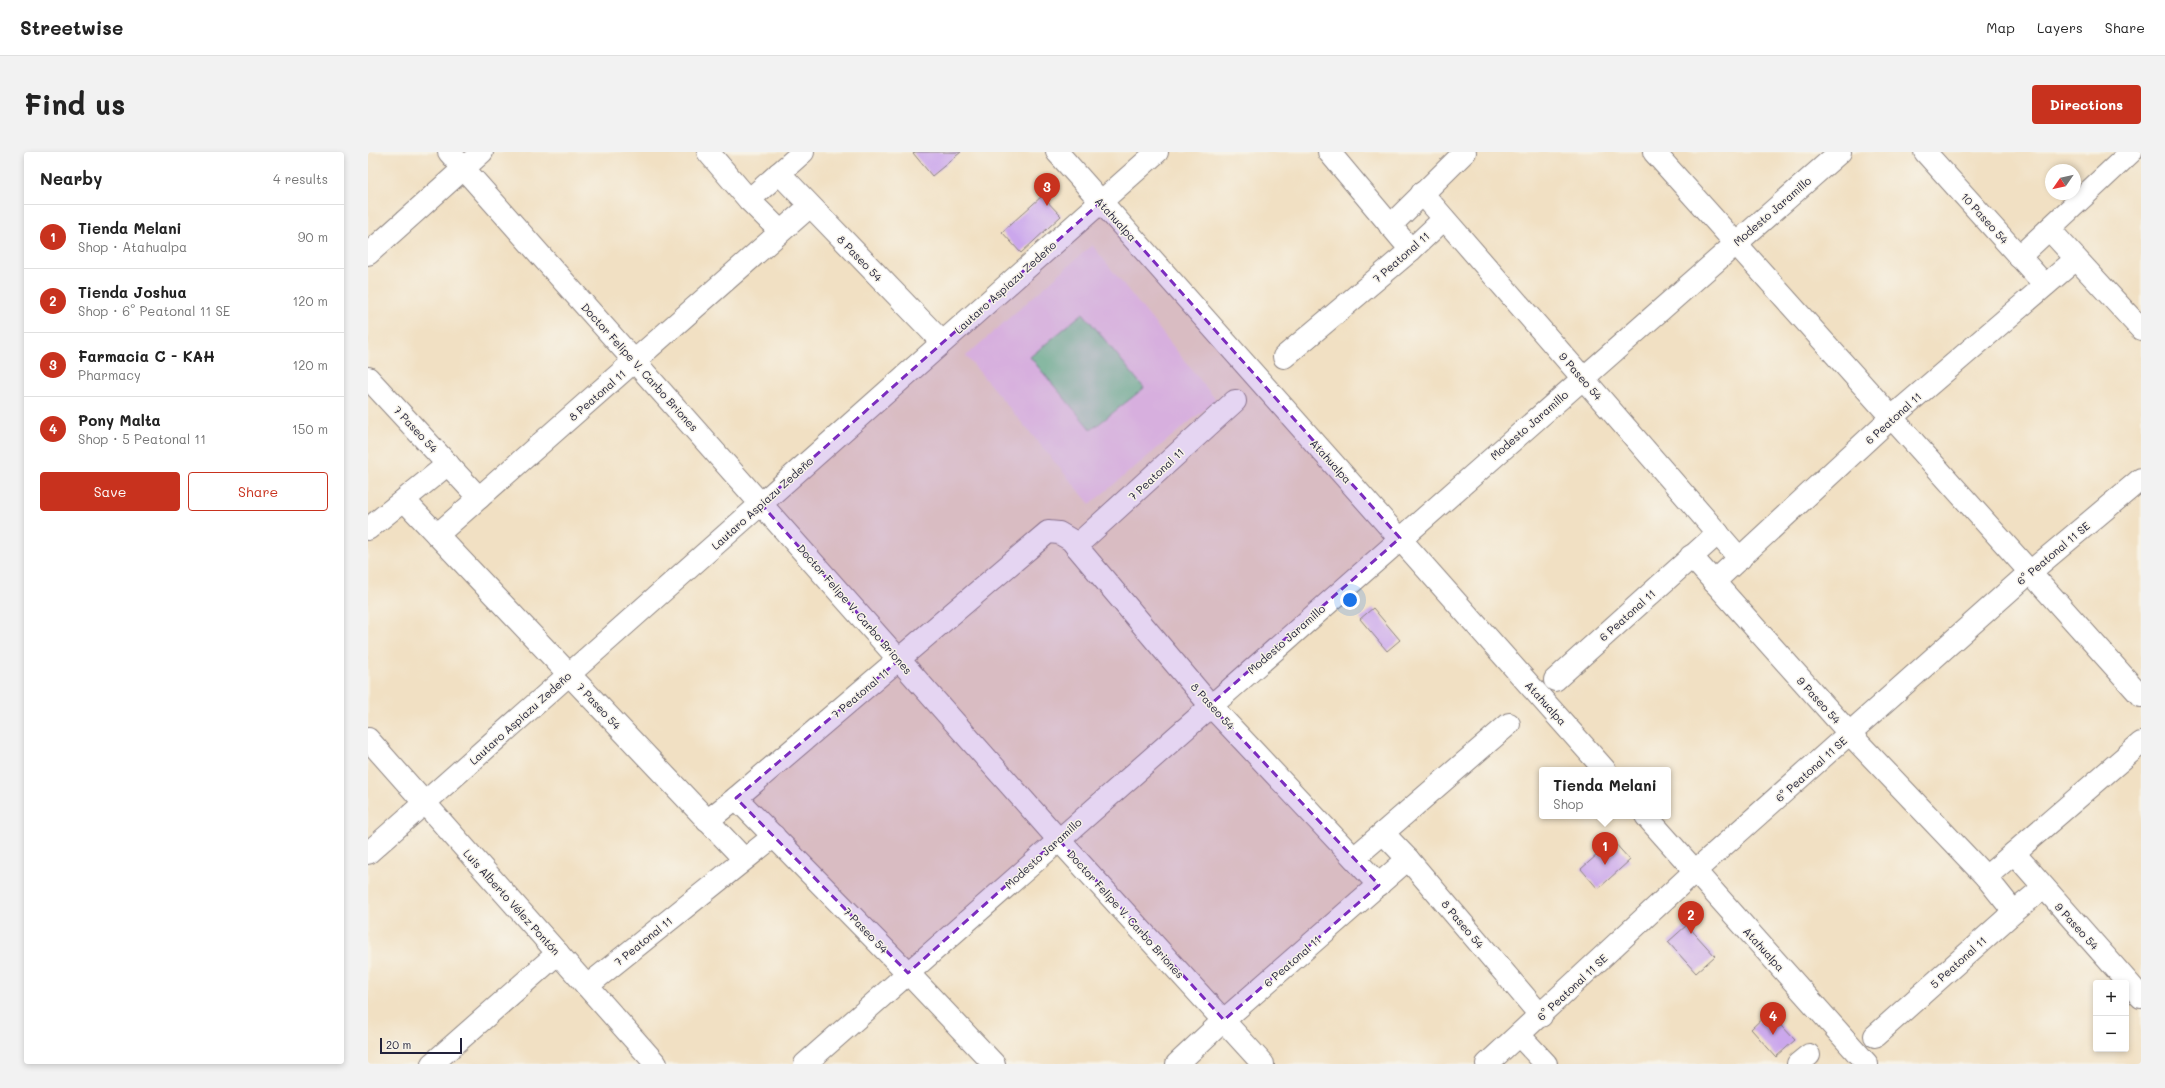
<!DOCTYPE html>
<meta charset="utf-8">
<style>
body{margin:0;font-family:Mali,sans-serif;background:#f2f2f2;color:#222}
.controls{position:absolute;right:12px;bottom:12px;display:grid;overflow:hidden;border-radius:4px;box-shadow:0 2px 6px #0003}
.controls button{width:36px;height:36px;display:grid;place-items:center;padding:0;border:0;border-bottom:1px solid #e0e0e0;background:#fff;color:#222;font:20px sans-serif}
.compass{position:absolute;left:1677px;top:12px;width:36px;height:36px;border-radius:50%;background:#fff;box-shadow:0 2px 6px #0003;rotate:236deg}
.scale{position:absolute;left:12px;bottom:10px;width:82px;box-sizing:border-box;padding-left:4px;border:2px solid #22223b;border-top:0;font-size:11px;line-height:14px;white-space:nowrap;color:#22223b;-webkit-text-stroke:3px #f7f3e8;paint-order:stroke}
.you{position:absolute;left:982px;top:448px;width:14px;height:14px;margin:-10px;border:3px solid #fff;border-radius:50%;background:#1a73e8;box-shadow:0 0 0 6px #1a73e833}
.badge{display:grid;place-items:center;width:26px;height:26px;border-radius:50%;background:#c8321e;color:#fff;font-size:13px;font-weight:700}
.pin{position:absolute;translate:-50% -33px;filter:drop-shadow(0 1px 2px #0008)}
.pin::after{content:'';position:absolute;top:21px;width:14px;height:12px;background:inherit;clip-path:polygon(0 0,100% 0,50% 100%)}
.popup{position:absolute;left:1171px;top:615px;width:132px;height:52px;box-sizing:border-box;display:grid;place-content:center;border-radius:4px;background:#fff;filter:drop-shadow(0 1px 3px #0005);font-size:13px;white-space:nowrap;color:#767676}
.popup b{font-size:15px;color:#222}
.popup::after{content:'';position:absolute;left:50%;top:100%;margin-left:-8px;border:8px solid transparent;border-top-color:#fff}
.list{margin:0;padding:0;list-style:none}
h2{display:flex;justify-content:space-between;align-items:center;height:52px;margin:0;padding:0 16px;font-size:17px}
h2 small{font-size:13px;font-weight:400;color:#767676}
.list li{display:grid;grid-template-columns:26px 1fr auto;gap:12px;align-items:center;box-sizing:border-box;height:64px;padding:0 16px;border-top:1px solid #e0e0e0}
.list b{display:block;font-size:15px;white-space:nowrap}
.list p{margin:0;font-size:13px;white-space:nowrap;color:#767676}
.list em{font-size:13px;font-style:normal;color:#767676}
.actions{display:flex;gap:8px;padding:12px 16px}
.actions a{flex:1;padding:9px 0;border:1px solid #c8321e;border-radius:4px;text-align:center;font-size:14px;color:#c8321e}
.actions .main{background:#c8321e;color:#fff}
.map{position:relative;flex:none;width:1773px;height:912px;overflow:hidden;border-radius:4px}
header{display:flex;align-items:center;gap:24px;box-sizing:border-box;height:56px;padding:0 20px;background:#fff;border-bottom:1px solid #e0e0e0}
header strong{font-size:19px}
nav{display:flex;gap:22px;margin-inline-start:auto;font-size:14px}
.intro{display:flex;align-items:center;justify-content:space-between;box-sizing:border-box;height:96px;padding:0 24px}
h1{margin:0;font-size:28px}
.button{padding:10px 18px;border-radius:4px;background:#c8321e;color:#fff;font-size:14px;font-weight:700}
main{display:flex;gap:24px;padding:0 24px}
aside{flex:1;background:#fff;border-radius:4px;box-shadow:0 2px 6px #0003}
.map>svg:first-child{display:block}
.built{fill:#eed0e7}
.green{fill:#8adb9b;stroke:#567e6b}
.building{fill:#cba7ec}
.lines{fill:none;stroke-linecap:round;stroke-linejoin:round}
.minor-casing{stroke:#8a817f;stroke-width:24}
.minor{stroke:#fff;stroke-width:22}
.marked{fill:#7b2cbf;fill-opacity:0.2;stroke:#7b2cbf;stroke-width:3;stroke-dasharray:8 5;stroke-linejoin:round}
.labels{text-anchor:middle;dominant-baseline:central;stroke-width:3;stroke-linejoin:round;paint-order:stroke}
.street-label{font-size:11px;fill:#22223b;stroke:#f7f3e8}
</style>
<header>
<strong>Streetwise</strong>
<nav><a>Map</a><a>Layers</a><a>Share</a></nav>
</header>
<div class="intro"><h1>Find us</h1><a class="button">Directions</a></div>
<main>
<aside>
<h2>Nearby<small>4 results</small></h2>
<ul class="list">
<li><span class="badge">1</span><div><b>Tienda Melani</b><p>Shop · Atahualpa</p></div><em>90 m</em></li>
<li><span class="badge">2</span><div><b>Tienda Joshua</b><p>Shop · 6° Peatonal 11 SE</p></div><em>120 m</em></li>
<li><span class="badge">3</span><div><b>Farmacia C - KAH</b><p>Pharmacy</p></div><em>120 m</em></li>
<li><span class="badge">4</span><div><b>Pony Malta</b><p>Shop · 5 Peatonal 11</p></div><em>150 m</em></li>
</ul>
<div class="actions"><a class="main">Save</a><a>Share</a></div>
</aside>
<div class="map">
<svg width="1773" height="912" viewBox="0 0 1773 912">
<rect width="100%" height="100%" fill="#f7f3e8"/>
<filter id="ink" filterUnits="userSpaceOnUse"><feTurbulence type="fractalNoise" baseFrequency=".025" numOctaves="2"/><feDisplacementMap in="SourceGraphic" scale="8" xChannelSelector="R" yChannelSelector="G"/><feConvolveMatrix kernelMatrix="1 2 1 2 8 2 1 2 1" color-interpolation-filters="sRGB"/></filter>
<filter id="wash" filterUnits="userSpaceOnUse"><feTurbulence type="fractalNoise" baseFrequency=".012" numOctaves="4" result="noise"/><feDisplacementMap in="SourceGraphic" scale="16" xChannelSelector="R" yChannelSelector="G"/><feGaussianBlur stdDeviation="0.9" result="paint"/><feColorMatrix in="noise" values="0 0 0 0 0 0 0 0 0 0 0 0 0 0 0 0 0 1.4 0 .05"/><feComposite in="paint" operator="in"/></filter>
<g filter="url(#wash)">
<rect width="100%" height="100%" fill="#f1e0c3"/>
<polygon class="built" points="724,93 848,248 722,352 598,204"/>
<polygon class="green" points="715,161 776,236 723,278 662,205"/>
<g id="blocks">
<g class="building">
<polygon points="547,0 593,0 564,24 545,1"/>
<polygon points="674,44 693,64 653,101 634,80"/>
<polygon points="1005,456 1032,488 1019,499 992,467"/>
<polygon points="1245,689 1262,708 1230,737 1213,717"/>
<polygon points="1319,773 1347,804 1328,821 1300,790"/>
<polygon points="1401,860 1427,888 1408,905 1383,877"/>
</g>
</g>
</g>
<g filter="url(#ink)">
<use href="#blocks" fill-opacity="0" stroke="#8a817f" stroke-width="1"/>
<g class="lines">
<defs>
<g id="minor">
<polyline points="81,0 690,687 895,912"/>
<polyline points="340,0 381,48 412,79"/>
<polyline points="689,0 1237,618"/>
<polyline points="961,0 1043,98"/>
<polyline points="1286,0 1773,544"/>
<polyline points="1557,0 1677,133"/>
<polyline points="411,21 574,190"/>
<polyline points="1054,41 1372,407"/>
<polyline points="381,48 435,0"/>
<polyline points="1022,74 1097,0"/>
<polyline points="1681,77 1773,177"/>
<polyline points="0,102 114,0"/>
<polyline points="1651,105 1763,0"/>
<polyline points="916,205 1043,98 1076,67"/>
<polyline points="0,226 111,346"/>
<polyline points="36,348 376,707"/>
<polyline points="0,377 80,312"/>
<polyline points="69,383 442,54"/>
<polyline points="708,394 867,249"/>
<polyline points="1323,404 1482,582 1618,725 1646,760"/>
<polyline points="1346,430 1524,265 1708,107"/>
<polyline points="1187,528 1350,381"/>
<polyline points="0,587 288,912"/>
<polyline points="368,646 540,821 626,912"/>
<polyline points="1278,664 1499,912"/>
<polyline points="339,669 368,646 680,380 691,381 703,388 842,553 1011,733"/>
<polyline points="1015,681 1040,707 1173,864"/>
<polyline points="0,701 789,0"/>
<polyline points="1646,701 1773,845"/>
<polyline points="986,706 1141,572"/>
<polyline points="1618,725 1773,591"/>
<polyline points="219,834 406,684"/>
<polyline points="1151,883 1178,912"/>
<polyline points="1507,884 1646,760 1675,736"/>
<polyline points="64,912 190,801"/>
<polyline points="437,912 1472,0"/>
<polyline points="809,912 856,868 1040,707"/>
<polyline points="1119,912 1327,719 1661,421 1773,327"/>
<polyline points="1430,912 1441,903"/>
</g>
</defs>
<use href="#minor" class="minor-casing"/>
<use href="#minor" class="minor"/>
</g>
</g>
<path class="marked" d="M733,50L1032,386L842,553L1011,733L856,868L690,687L540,821L368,646L531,508L393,352Z"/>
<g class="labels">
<g class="street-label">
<text transform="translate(1404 59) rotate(-41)">Modesto Jaramillo</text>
<text transform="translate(1617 66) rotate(48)">10 Paseo 54</text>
<text transform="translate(748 67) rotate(48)">Atahualpa</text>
<text transform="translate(1033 105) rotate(-41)">7 Peatonal 11</text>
<text transform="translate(492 106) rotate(46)">8 Paseo 54</text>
<text transform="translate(637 135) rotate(-42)">Lautaro Aspiazu Zedeño</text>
<text transform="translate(272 215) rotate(48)">Doctor Felipe V. Carbo Briones</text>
<text transform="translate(1213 224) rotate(49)">9 Paseo 54</text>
<text transform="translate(229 243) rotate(-41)">8 Peatonal 11</text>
<text transform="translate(1525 266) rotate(-42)">6 Peatonal 11</text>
<text transform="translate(1161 273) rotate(-41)">Modesto Jaramillo</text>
<text transform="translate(48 277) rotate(47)">7 Paseo 54</text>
<text transform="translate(963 309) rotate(48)">Atahualpa</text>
<text transform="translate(788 322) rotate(-43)">7 Peatonal 11</text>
<text transform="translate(394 351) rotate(-42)">Lautaro Aspiazu Zedeño</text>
<text transform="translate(1685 401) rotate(-40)">6° Peatonal 11 SE</text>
<text transform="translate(487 457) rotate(49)">Doctor Felipe V. Carbo Briones</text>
<text transform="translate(1259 463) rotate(-42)">6 Peatonal 11</text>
<text transform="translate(918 487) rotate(-41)">Modesto Jaramillo</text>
<text transform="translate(492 541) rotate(-40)">7 Peatonal 11</text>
<text transform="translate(1451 548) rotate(48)">9 Paseo 54</text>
<text transform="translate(1178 551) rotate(48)">Atahualpa</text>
<text transform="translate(231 554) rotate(47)">7 Paseo 54</text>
<text transform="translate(845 554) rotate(48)">8 Paseo 54</text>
<text transform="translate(152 566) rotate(-42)">Lautaro Aspiazu Zedeño</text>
<text transform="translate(1443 617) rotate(-42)">6° Peatonal 11 SE</text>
<text transform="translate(675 701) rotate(-42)">Modesto Jaramillo</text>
<text transform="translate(144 750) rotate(48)">Luis Alberto Vélez Pontón</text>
<text transform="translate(758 762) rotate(48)">Doctor Felipe V. Carbo Briones</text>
<text transform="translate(1095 772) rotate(50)">8 Paseo 54</text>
<text transform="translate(1709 774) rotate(48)">9 Paseo 54</text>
<text transform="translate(498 778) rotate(46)">7 Paseo 54</text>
<text transform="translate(275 789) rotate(-39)">7 Peatonal 11</text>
<text transform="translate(1396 797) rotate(48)">Atahualpa</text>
<text transform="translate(924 809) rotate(-41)">6 Peatonal 11</text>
<text transform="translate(1590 810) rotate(-42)">5 Peatonal 11</text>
<text transform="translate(1204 835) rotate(-43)">6° Peatonal 11 SE</text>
</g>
</g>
</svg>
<div class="controls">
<button>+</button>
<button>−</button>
</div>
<svg class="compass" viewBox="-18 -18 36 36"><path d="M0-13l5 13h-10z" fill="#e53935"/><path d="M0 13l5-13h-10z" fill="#767676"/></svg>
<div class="scale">20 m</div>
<div class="you"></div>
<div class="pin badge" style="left:1237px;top:713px">1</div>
<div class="popup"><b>Tienda Melani</b>Shop</div>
<div class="pin badge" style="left:1323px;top:782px">2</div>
<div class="pin badge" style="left:679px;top:54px">3</div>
<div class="pin badge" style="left:1405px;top:883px">4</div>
</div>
</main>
